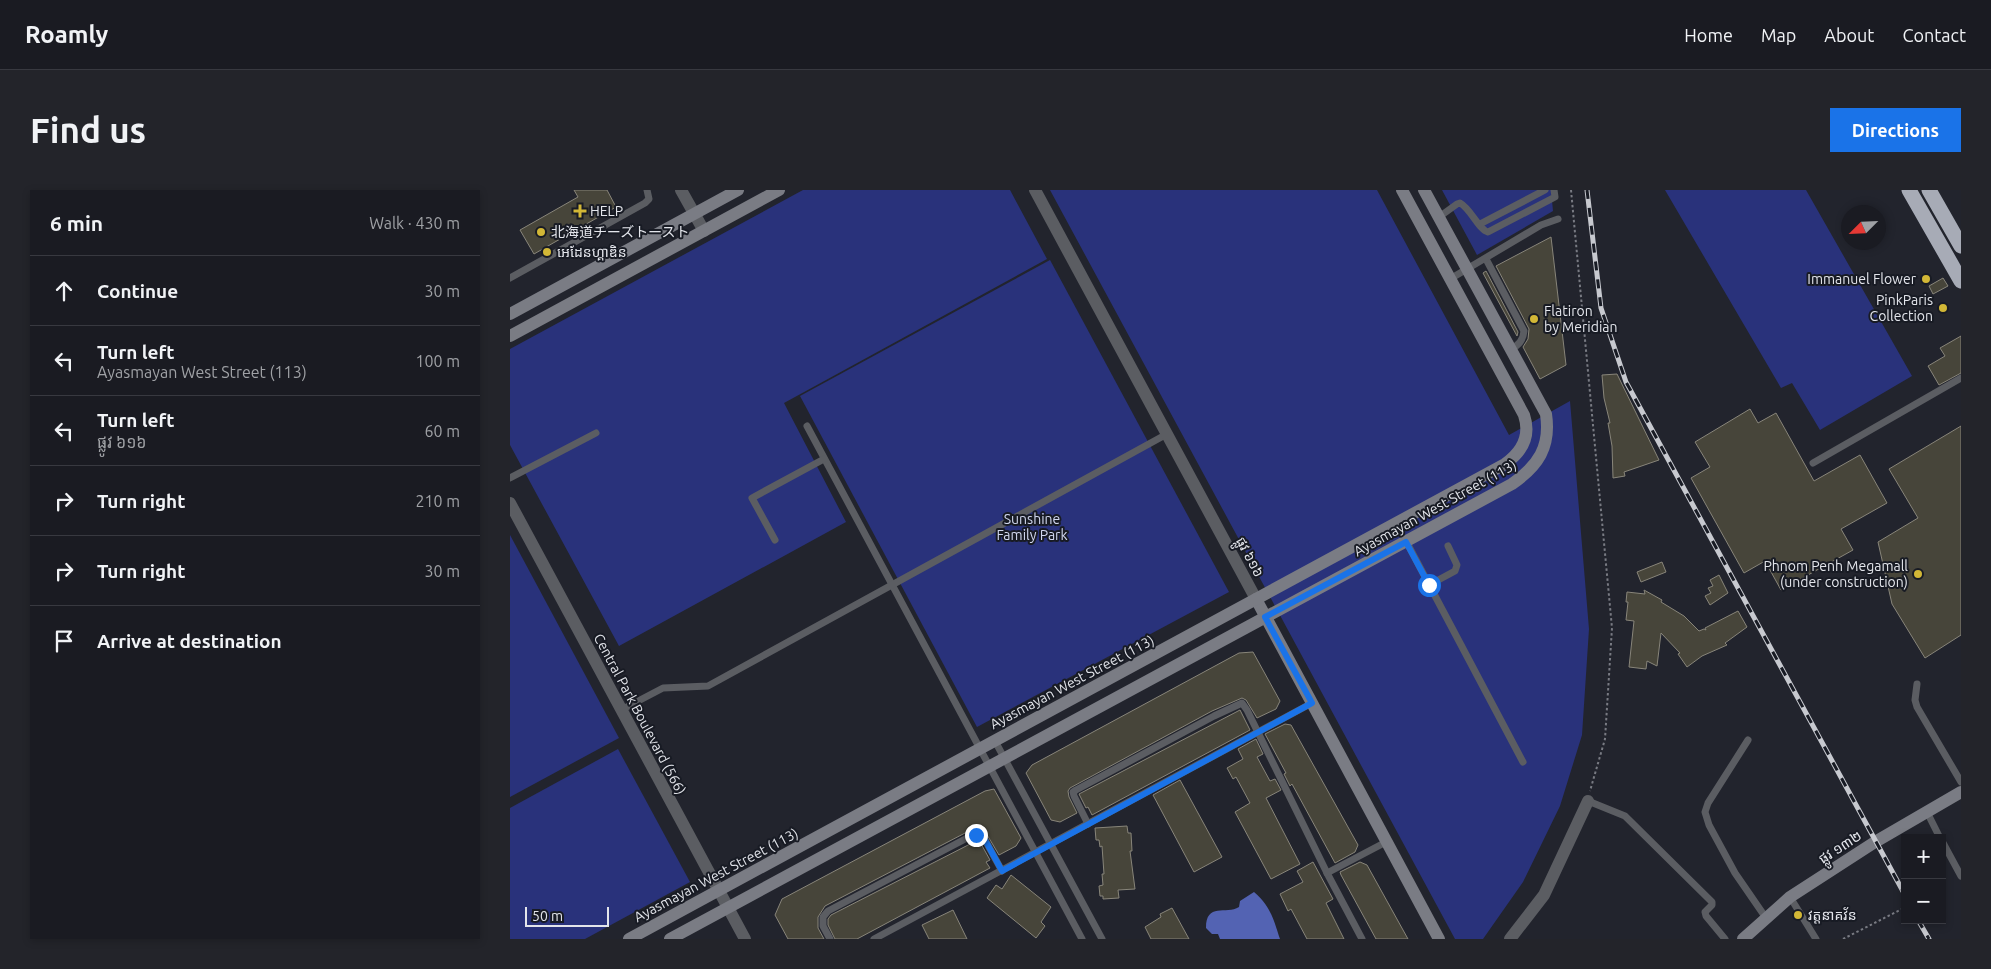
<!DOCTYPE html>
<meta charset="utf-8">
<style>
body{margin:0;font-family:Ubuntu,"Noto Sans SC","Noto Sans JP","Noto Sans Khmer",sans-serif;background:#23242a;color:#f1f3f6}
.controls{position:absolute;right:15px;bottom:15px;display:grid;overflow:hidden;border-radius:0px;box-shadow:0 2px 8px #0003}
.controls button{width:45px;height:45px;display:grid;place-items:center;padding:0;border:0;border-bottom:1px solid #383940;background:#1a1b22;color:#f1f3f6;font:25px sans-serif}
.compass{position:absolute;left:1331px;top:15px;width:45px;height:45px;border-radius:50%;background:#1a1b22;box-shadow:0 2px 8px #0003;rotate:246deg}
.scale{position:absolute;left:15px;bottom:12px;width:84px;box-sizing:border-box;padding-left:5px;border:2px solid #e3e5eb;border-top:0;font-size:14px;line-height:18px;white-space:nowrap;color:#e3e5eb;-webkit-text-stroke:4px #181b24;paint-order:stroke}
.stop{position:absolute;width:15px;height:15px;margin:-11px;border:4px solid #1a73e8;border-radius:50%;background:#fff}
.stop.end{background:#1a73e8;border-color:#fff;box-shadow:0 1px 5px #0008}
.list{margin:0;padding:0;list-style:none}
h2{display:flex;justify-content:space-between;align-items:center;height:65px;margin:0;padding:0 20px;font-size:21px}
h2 small{font-size:16px;font-weight:400;color:#9fa1a5}
.list li{display:grid;grid-template-columns:32px 1fr auto;gap:15px;align-items:center;box-sizing:border-box;height:70px;padding:0 20px;border-top:1px solid #383940}
.list b{display:block;font-size:19px;white-space:nowrap}
.list p{margin:0;font-size:16px;white-space:nowrap;color:#9fa1a5}
.list em{font-size:16px;font-style:normal;color:#9fa1a5}
.icon{flex:none;width:28px;height:28px;fill:none;stroke:currentColor;stroke-width:2;stroke-linecap:round;stroke-linejoin:round}
.map{position:relative;flex:none;width:1451px;height:749px;overflow:hidden;border-radius:0px}
header{display:flex;align-items:center;gap:30px;box-sizing:border-box;height:70px;padding:0 25px;background:#1a1b22;border-bottom:1px solid #383940}
header strong{font-size:24px}
nav{display:flex;gap:28px;margin-inline-start:auto;font-size:18px}
.intro{display:flex;align-items:center;justify-content:space-between;box-sizing:border-box;height:120px;padding:0 30px}
h1{margin:0;font-size:35px}
.button{padding:12px 22px;border-radius:0px;background:#1a73e8;color:#fff;font-size:18px;font-weight:700}
main{display:flex;gap:30px;padding:0 30px}
aside{flex:1;background:#1a1b22;border-radius:0px;box-shadow:0 2px 8px #0003}
.map>svg:first-child{display:block}
.green{fill:#29327b}
.water{fill:#5363b3}
.building{fill:#47453a;stroke:#88857a}
.lines{fill:none;stroke-linecap:round;stroke-linejoin:round}
.path{stroke:#797b83;stroke-width:2;stroke-dasharray:2.5 2.5;stroke-linecap:butt}
.lane{stroke:#5b5d62;stroke-width:7}
.street{stroke:#5b5d62;stroke-width:12}
.secondary{stroke:#7a7c84;stroke-width:12}
.highway{stroke:#a7abb6;stroke-width:15}
.rail-casing{stroke:#c7c9cf;stroke-width:5}
.rail{stroke:#181b24;stroke-width:3;stroke-dasharray:9;stroke-linecap:butt}
.route{stroke:#1a73e8;stroke-width:6}
.poi-dot{fill:#d2b736;stroke:#181b24;stroke-width:2}
.labels{text-anchor:middle;dominant-baseline:central;stroke-width:4;stroke-linejoin:round;paint-order:stroke}
.poi-label{font-size:14px;fill:#e3e5eb;stroke:#181b24;text-anchor:start}
.street-label{font-size:14px;fill:#e3e5eb;stroke:#181b24}
.park-label{font-size:14px;fill:#d2d8ef;stroke:#181b24}
</style>
<header>
<strong>Roamly</strong>
<nav><a>Home</a><a>Map</a><a>About</a><a>Contact</a></nav>
</header>
<div class="intro"><h1>Find us</h1><a class="button">Directions</a></div>
<main>
<aside>
<h2>6 min<small>Walk · 430 m</small></h2>
<ul class="list">
<li><svg class="icon" aria-label="ahead" viewBox="0 0 24 24"><path d="M12 20V5M6 11l6-6 6 6"/></svg><div><b>Continue</b></div><em>30 m</em></li>
<li><svg class="icon" aria-label="left" viewBox="0 0 24 24"><path d="M17 20v-9H6M10 6l-5 5 5 5"/></svg><div><b>Turn left</b><p>Ayasmayan West Street (113)</p></div><em>100 m</em></li>
<li><svg class="icon" aria-label="left" viewBox="0 0 24 24"><path d="M17 20v-9H6M10 6l-5 5 5 5"/></svg><div><b>Turn left</b><p>ផ្លូវ ៦១៦</p></div><em>60 m</em></li>
<li><svg class="icon" aria-label="right" viewBox="0 0 24 24"><path d="M7 20v-9h11M14 6l5 5-5 5"/></svg><div><b>Turn right</b></div><em>210 m</em></li>
<li><svg class="icon" aria-label="right" viewBox="0 0 24 24"><path d="M7 20v-9h11M14 6l5 5-5 5"/></svg><div><b>Turn right</b></div><em>30 m</em></li>
<li><svg class="icon" aria-label="arrive" viewBox="0 0 24 24"><path d="M6 21V4h12l-3 4 3 4H6"/></svg><div><b>Arrive at destination</b></div></li>
</ul>
</aside>
<div class="map">
<svg width="1451" height="749" viewBox="0 0 1451 749">
<rect width="100%" height="100%" fill="#22242d"/>
<g class="green">
<polygon points="293,0 500,0 537,69 274,213 336,332 109,456 0,255 0,159"/>
<polygon points="540,0 867,0 999,245 1060,211 1079,439 1072,545 1050,616 1013,692 973,749 945,749"/>
<polygon points="932,0 1041,0 1043,21 967,65"/>
<polygon points="1155,0 1296,0 1402,186 1310,240 1282,193 1271,198"/>
<polygon points="540,70 719,402 467,537 290,206"/>
<polygon points="0,345 109,548 0,607"/>
<polygon points="108,559 180,692 75,749 0,749 0,618"/>
</g>
<path class="water" d="M744,702C761,717 763,728 770,749H710L708,744H702L696,738C696,712 716,725 729,717L730,711Z"/>
<g class="building">
<polygon points="64,0 97,0 106,17 24,64 10,40 68,7"/>
<polygon points="1041,47 1056,175 1030,189 1013,157 1018,149 1019,139 986,76"/>
<polygon points="976,81 1008,142 1007,146 973,83"/>
<polygon points="1433,88 1438,96 1423,104 1419,96"/>
<polygon points="1451,146 1451,183 1429,195 1418,176 1435,166 1430,158"/>
<polygon points="1107,184 1149,270 1114,282 1115,286 1103,288 1102,256 1098,233 1100,233 1094,208 1092,185"/>
<polygon points="1240,219 1248,233 1266,223 1304,291 1350,265 1377,313 1331,339 1343,360 1271,400 1255,371 1234,383 1181,288 1200,277 1185,252"/>
<polygon points="1451,236 1451,445 1415,468 1382,414 1368,352 1408,328 1379,279"/>
<polygon points="1152,372 1156,382 1131,392 1127,382"/>
<polygon points="1209,385 1218,403 1200,415 1195,406 1201,403 1198,398 1203,396 1200,390"/>
<polygon points="1134,400 1152,410 1151,412 1174,426 1189,441 1194,439 1196,440 1195,438 1228,421 1237,437 1215,453 1217,455 1192,466 1177,477 1168,464 1170,463 1151,443 1147,476 1137,471 1136,479 1119,477 1124,431 1116,430 1118,412 1116,412 1117,402 1135,404"/>
<polygon points="743,462 770,511 766,519 747,528 736,510 732,508 702,521 560,598 558,601 559,607 567,623 550,632 541,630 516,583 522,575 729,463"/>
<polygon points="730,520 740,540 582,625 578,617 576,618 569,604"/>
<polygon points="775,534 781,535 848,655 845,662 825,673 782,594 780,596 774,584 776,583 755,544"/>
<polygon points="746,549 753,564 747,567 760,591 765,589 771,600 756,608 790,674 761,689 725,622 740,613 726,587 723,589 717,578 733,569 728,559"/>
<polygon points="670,590 712,667 684,682 643,605"/>
<polygon points="484,599 511,648 506,656 489,665 476,643 467,640 457,642 315,716 308,727 308,738 314,749 278,749 265,725 272,709 475,601"/>
<polygon points="617,636 618,643 621,643 622,661 620,661 625,699 608,700 609,708 593,709 593,706 590,706 589,696 593,695 592,684 594,684 592,656 590,657 589,650 586,650 585,638"/>
<polygon points="466,651 470,652 480,670 476,672 480,678 347,749 325,749 318,735 318,729 321,725"/>
<polygon points="803,672 823,709 816,713 834,749 797,749 781,719 778,721 770,704 793,692 787,681"/>
<polygon points="850,672 857,675 898,749 866,749 831,685 830,682"/>
<polygon points="501,685 541,717 531,732 535,736 526,748 477,708 486,695 492,699"/>
<polygon points="662,718 679,749 641,749 635,737 651,727 650,724"/>
<polygon points="443,720 457,749 419,749 412,735"/>
</g>
<g class="lines">
<g class="path">
<polyline points="1061,0 1102,438 1095,549 1080,601"/>
<polyline points="1333,749 1394,718"/>
</g>
<g class="lane">
<path d="M929,27L947,14L950,13C961,19 969,40 978,42L1045,7L1044,0"/>
<polyline points="970,34 1035,0"/>
<path d="M976,69L1014,141C1013,151 1009,154 1001,160"/>
<polyline points="0,88 135,13 139,9 137,0"/>
<polyline points="940,89 1031,35 1048,29"/>
<polyline points="297,236 572,749"/>
<polyline points="1303,273 1451,188"/>
<polyline points="0,288 86,243"/>
<polyline points="265,350 242,308 314,269"/>
<polyline points="896,351 1013,572"/>
<polyline points="919,395 945,381 947,375 938,356"/>
<polyline points="1407,494 1405,510 1407,517 1451,592"/>
<polyline points="111,520 153,498 198,496 657,244"/>
<polyline points="1238,550 1198,613 1195,622 1199,635 1225,683 1256,728"/>
<polyline points="485,551 592,749"/>
<polyline points="1078,611 1115,626 1202,712 1202,715 1195,722 1196,726 1215,749"/>
<polyline points="1417,622 1430,648"/>
<polyline points="578,634 564,606 563,602 566,600 704,526 732,513 737,520 817,683 852,749"/>
<polyline points="1432,651 1451,686"/>
<polyline points="817,683 876,652"/>
<polyline points="1280,707 1306,749"/>
<polyline points="320,749 313,736 313,727 318,721 459,647 466,645 474,648 492,681"/>
<polyline points="364,749 802,513"/>
</g>
<g class="street">
<polyline points="171,0 194,41"/>
<polyline points="525,0 746,409"/>
<polyline points="0,313 235,749"/>
<polyline points="1000,749 1034,705 1078,611"/>
</g>
<g class="secondary">
<polyline points="0,124 228,0"/>
<polyline points="0,146 269,0"/>
<polyline points="746,409 929,749"/>
<path d="M119,749L995,274C1012,262 1021,246 1014,225L892,0"/>
<path d="M160,749L1002,294C1028,276 1041,257 1036,224L914,0"/>
<polyline points="1233,749 1280,707 1365,652 1451,602"/>
</g>
<g class="highway">
<polyline points="1399,0 1451,91"/>
<polyline points="1419,0 1451,56"/>
</g>
<defs>
<g id="rail">
<polyline points="1077,0 1091,118 1116,192 1395,705"/>
<polyline points="1408,730 1419,749"/>
</g>
</defs>
<use href="#rail" class="rail-casing"/>
<use href="#rail" class="rail"/>
</g>
<g class="lines">
<polyline class="route" points="466,645 474,648 492,681 802,513 755,427 896,352 919,395"/>
</g>
<g class="poi-dot">
<path d="M67.5 13.5h5v5h5v5h-5v5h-5v-5h-5v-5h5z"/>
<circle cx="31" cy="42" r="5"/>
<circle cx="37" cy="62" r="5"/>
<circle cx="1416" cy="89" r="5"/>
<circle cx="1433" cy="118" r="5"/>
<circle cx="1024" cy="129" r="5"/>
<circle cx="1408" cy="384" r="5"/>
<circle cx="1288" cy="725" r="5"/>
</g>
<g class="labels">
<g class="poi-label">
<text x="80" y="21">HELP</text>
<text x="41" y="42">北海道チーズトースト</text>
<text x="47" y="62">អេដែនហ្គាឌិន</text>
<text x="1406" y="89" text-anchor="end">Immanuel Flower</text>
<text x="1423" y="110" text-anchor="end">PinkParis<tspan x="1423" dy="16">Collection</tspan></text>
<text x="1034" y="121">Flatiron<tspan x="1034" dy="16">by Meridian</tspan></text>
<text x="1398" y="376" text-anchor="end">Phnom Penh Megamall<tspan x="1398" dy="16">(under construction)</tspan></text>
<text x="1298" y="725">វត្តនាគវ័ន</text>
</g>
<g class="street-label">
<text transform="translate(925 318) rotate(-29)">Ayasmayan West Street (113)</text>
<text transform="translate(740 367) rotate(62)">ផ្លូវ ៦១៦</text>
<text transform="translate(562 492) rotate(-28)">Ayasmayan West Street (113)</text>
<text transform="translate(130 524) rotate(62)">Central Park Boulevard (566)</text>
<text transform="translate(1330 657) rotate(-33)">ផ្លូវ ១៣២</text>
<text transform="translate(206 685) rotate(-28)">Ayasmayan West Street (113)</text>
</g>
<g class="park-label">
<text x="522" y="329">Sunshine<tspan x="522" dy="16">Family Park</tspan></text>
</g>
</g>
</svg>
<div class="controls">
<button>+</button>
<button>−</button>
</div>
<svg class="compass" viewBox="-18 -18 36 36"><path d="M0-13l5 13h-10z" fill="#e53935"/><path d="M0 13l5-13h-10z" fill="#9fa1a5"/></svg>
<div class="scale">50 m</div>
<div class="stop" style="left:919px;top:395px"></div>
<div class="stop end" style="left:466px;top:645px"></div>
</div>
</main>
